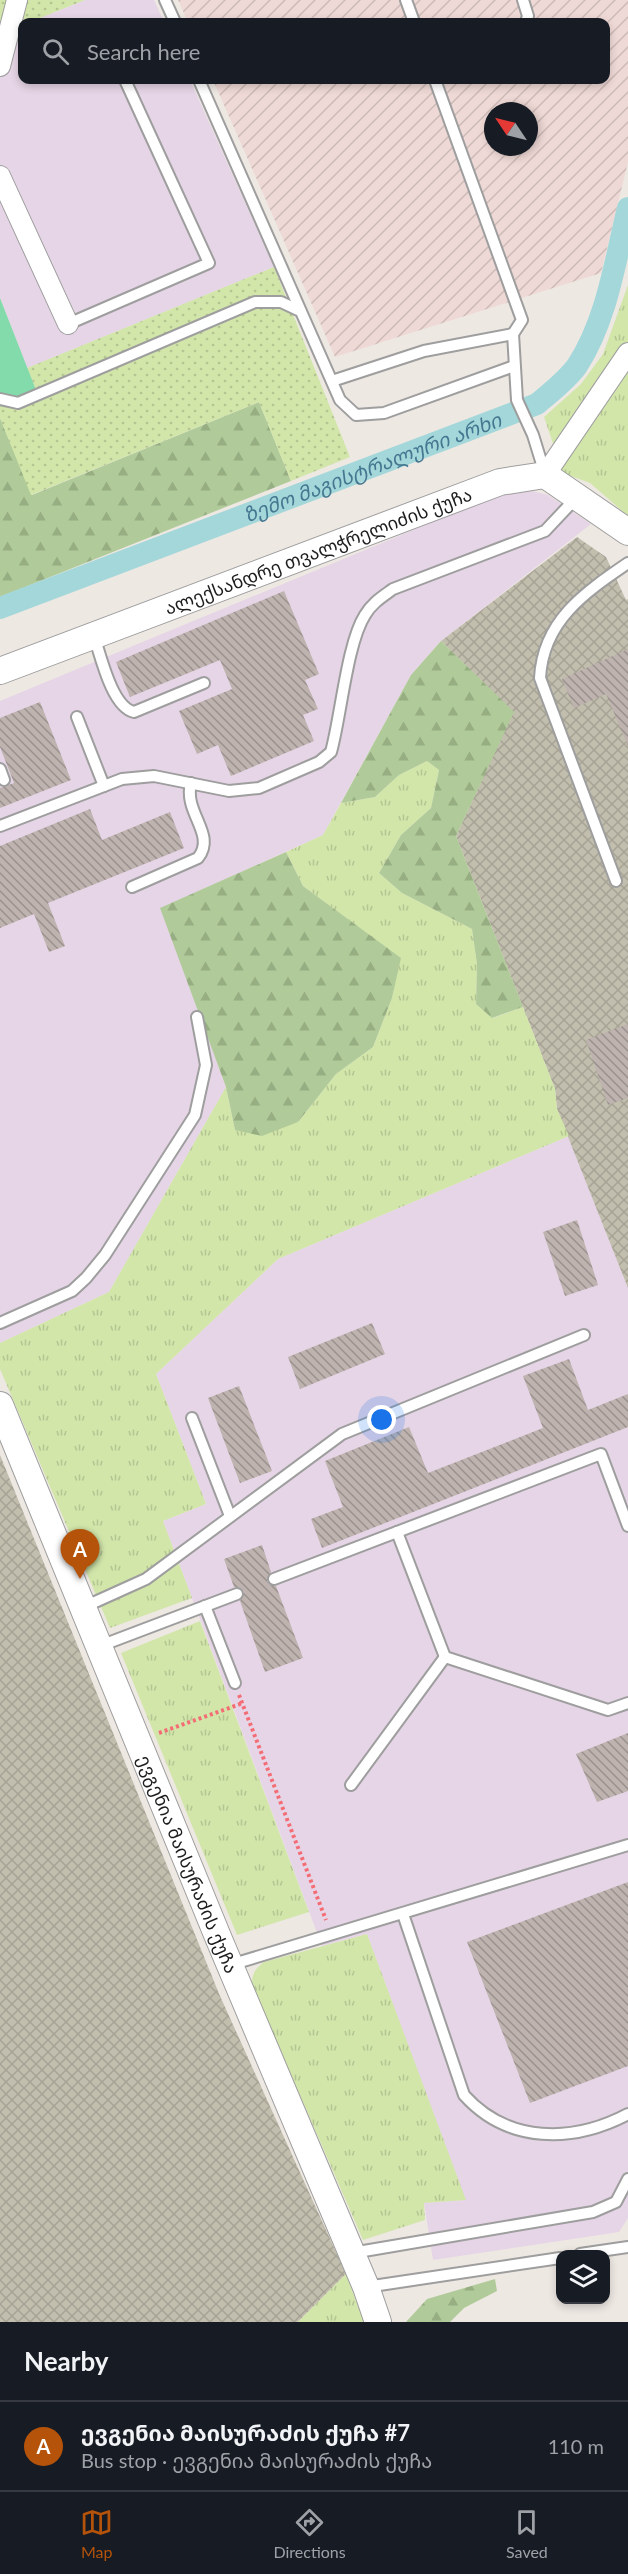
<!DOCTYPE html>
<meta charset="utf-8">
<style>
body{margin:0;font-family:Lato,"Noto Sans Georgian",sans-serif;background:#242831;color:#f1f3f6}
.controls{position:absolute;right:18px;bottom:18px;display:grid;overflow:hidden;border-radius:12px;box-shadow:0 3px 9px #0003}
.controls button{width:54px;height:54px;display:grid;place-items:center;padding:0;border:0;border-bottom:2px solid #363941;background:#171b24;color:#f1f3f6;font:30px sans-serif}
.compass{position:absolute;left:484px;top:102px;width:54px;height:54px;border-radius:50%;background:#171b24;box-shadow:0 3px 9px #0003;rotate:305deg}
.you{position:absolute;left:382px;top:1420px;width:21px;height:21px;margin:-15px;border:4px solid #fff;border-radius:50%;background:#1a73e8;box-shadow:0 0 0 9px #1a73e833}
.badge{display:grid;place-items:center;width:39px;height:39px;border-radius:50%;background:#b45309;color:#fff;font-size:20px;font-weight:700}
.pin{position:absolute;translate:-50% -50px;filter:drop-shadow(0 2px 3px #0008)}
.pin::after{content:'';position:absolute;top:32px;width:21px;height:18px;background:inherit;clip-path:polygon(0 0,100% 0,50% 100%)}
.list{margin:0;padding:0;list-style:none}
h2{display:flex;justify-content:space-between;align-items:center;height:78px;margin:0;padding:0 24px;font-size:26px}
h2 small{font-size:20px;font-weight:400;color:#9ea1a6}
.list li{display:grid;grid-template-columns:39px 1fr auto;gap:18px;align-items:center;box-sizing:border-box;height:90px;padding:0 24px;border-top:2px solid #363941}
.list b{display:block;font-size:22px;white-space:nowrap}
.list p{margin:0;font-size:20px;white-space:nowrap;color:#9ea1a6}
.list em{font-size:20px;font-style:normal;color:#9ea1a6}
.icon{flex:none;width:33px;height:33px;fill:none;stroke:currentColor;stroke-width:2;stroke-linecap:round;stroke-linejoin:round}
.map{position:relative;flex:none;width:628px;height:2322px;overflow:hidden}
.search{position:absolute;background:#171b24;box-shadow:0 3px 9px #0003;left:18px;right:18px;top:18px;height:66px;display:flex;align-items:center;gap:15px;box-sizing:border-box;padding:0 21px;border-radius:12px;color:#9ea1a6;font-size:22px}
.sheet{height:168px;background:#171b24}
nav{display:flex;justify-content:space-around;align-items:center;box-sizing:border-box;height:84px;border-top:2px solid #363941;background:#171b24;font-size:16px;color:#9ea1a6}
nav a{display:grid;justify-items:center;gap:3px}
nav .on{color:#b45309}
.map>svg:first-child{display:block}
.industrial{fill:#e6d5e6}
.military{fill:url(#military-furrows);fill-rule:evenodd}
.construction{fill:url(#construction-cross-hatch)}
.grass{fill:url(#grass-tufts)}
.forest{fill:url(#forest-firs)}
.garden{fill:url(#garden-dots)}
.pitch{fill:#83daaa}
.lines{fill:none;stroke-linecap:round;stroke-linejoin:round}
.canal{stroke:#a4d7da;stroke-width:22}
.building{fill:url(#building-back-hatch)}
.service-casing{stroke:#9e9e9e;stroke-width:14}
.minor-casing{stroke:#9e9e9e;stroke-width:22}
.tertiary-casing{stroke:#9e9e9e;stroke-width:28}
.path{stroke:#f46d75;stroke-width:4;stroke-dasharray:3 3;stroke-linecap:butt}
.service{stroke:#fff;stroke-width:10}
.minor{stroke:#fff;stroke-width:20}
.tertiary{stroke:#fff;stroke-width:26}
.labels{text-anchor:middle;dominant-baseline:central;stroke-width:5;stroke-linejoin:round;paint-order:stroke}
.street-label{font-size:18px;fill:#1d1d1d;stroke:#fff}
.water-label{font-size:20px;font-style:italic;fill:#447891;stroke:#fff}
</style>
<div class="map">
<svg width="628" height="2322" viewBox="0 0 628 2322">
<defs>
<pattern id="military-furrows" width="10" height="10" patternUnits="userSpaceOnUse" patternTransform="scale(1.5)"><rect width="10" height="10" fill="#efd9d6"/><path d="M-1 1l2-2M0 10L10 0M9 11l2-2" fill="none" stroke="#ccbab7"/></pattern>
<pattern id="construction-cross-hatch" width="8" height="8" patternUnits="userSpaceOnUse" patternTransform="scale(1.5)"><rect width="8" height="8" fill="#c2beae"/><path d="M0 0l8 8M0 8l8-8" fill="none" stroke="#a6a395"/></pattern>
<pattern id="grass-tufts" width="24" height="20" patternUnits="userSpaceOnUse" patternTransform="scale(1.5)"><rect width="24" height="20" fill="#d2e6aa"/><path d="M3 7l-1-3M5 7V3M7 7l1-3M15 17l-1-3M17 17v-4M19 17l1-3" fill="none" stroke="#b4c592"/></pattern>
<pattern id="forest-firs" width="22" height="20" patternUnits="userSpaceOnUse" patternTransform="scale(1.5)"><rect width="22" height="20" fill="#b0cb99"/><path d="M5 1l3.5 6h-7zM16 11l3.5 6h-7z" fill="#97ae83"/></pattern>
<pattern id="garden-dots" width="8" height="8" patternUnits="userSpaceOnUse" patternTransform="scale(1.5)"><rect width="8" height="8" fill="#d2e6aa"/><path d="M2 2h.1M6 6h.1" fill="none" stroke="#b4c592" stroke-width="1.8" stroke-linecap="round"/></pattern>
<pattern id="building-back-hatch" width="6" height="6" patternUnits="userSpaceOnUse" patternTransform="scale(1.5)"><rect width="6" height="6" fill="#beb3af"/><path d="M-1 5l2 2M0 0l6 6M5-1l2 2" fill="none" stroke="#9a918e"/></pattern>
</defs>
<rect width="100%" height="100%" fill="#eee8e3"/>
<g class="industrial">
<polygon points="85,0 154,0 164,22 30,22"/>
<polygon points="22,25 22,80 190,80 274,267 27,368 0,298 0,35"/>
<polygon points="510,490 528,490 548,495 591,524 441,641 411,675 323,835 161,908 226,1087 109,1292 0,1343 0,701"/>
<polygon points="569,1136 628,1288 628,2218 619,2232 433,2260 424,2203 465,2200 367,1934 322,1946 192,1598 163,1521 206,1504 156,1374 278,1259"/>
</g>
<path class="military" d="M178,0H628V162L601,273L335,357L213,80H606V22H188ZM493,111H529V147H493Z"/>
<g class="construction">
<polygon points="577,537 606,557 626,600 628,599 628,1288 557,1109 555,1089 456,836 513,712 441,641"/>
<polygon points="0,1455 220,1996 346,2274 298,2322 0,2322"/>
</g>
<g class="grass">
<polygon points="628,285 628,516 590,483 563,473 544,417 581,384 603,354"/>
<polygon points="427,761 439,770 431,808 401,835 379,873 402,893 472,929 477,964 476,1004 493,1018 523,1007 555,1089 557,1109 569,1136 278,1259 156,1374 206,1504 163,1521 192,1598 110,1628 0,1369 0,1343 109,1292 226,1087 235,1130 298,1122 336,1074 373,1047 392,998 400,958 303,886 286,852 323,835 341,803 375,797 399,775"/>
<polygon points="200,1621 309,1912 237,1935 121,1653"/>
<path d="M367,1934L466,2200L424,2203L425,2220L363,2240L252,1985C252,1973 255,1969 264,1962Z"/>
<polygon points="346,2274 364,2322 298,2322"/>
</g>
<g class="forest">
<polygon points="259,402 291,481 0,597 0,418 32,495"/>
<polygon points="441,641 514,712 456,836 523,1007 492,1018 476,1004 477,964 472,929 402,893 379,873 401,835 431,808 439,770 427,761 399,775 375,797 341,803 411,675"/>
<polygon points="286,852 303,886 401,958 392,998 373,1047 336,1074 298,1122 262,1136 235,1130 226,1087 160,908"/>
<polygon points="495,2279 497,2291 464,2308 450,2322 406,2322 427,2299"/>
</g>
<g class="garden">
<polygon points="0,0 85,0 30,22 22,22 22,25 0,35"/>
<polygon points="274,267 350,457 291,481 259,402 31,495 0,418 0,405 36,390 27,368"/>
</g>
<polygon class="pitch" points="0,298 36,390 0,405"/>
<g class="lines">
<path class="canal" id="s1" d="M0,608L537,404C551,392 566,381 577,366C607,320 615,261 628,208"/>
</g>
<g class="building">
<polygon points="284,591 319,674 305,680 318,709 303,715 314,741 231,776 218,745 197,754 179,711 232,689 220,660 130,697 116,662"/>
<polygon points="628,649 628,746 606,694 574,708 562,679"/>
<polygon points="40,702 71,780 0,808 0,788 14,783 0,747 0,718"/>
<polygon points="90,809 102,840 170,812 184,848 48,903 65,946 49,952 34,914 0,928 0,846"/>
<polygon points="628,1024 628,1098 608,1105 586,1040"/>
<polygon points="577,1220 598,1285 565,1296 543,1232"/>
<polygon points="372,1323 385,1354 300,1389 288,1357"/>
<polygon points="569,1359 588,1410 628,1394 628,1427 322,1548 311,1519 343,1507 325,1461 409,1427 428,1473 543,1428 523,1376"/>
<polygon points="239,1386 272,1471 240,1483 208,1398"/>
<polygon points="262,1545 271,1572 267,1581 270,1585 276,1586 303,1658 265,1672 240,1601 244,1592 241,1588 234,1587 224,1559"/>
<polygon points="628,1733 628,1791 597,1802 576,1754"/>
<polygon points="628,1882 628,2066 530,2103 467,1942"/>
</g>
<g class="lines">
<defs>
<g id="service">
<polyline points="165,0 175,22"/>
<polyline points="406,0 414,22"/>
<polyline points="523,0 528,16 526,22"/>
<polyline points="199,80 340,400 356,415 384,413 514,366"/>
<polyline points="435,80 522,320 513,334 517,400 533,435 545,474"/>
<polyline points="68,324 209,263 125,80"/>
<polyline points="332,381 424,351 513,334"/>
<polyline points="0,399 18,403 255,302 281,302 298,310"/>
<path d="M94,636C101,657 112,707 134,712L204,683"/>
<polyline points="77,717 104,786"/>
<polyline points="0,769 4,780"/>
<path d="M0,826L122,779L154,776L229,791L259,788L319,762L331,752C341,716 347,643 365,615C372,603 382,597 393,589L545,531L577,497"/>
<path d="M616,881L540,678C543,621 584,593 628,563"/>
<path d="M132,887L198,858C217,834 183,813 191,783"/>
<polyline points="0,1323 72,1291 86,1278 105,1255 195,1115 206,1065 197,1017"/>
<polyline points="192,1418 230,1516"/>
<polyline points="397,1532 445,1657 608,1710 628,1703"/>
<polyline points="274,1579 601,1454 628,1526"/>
<polyline points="205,1606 235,1683"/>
<polyline points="84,1607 146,1579 342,1434 584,1335"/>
<polyline points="100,1646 237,1594"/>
<polyline points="351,1785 445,1657"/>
<path d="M403,1914L464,2095C508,2144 573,2143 628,2114"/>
<polyline points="230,1965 628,1845"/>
<polyline points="352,2253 593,2212 616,2202 628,2179"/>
<polyline points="580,2254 628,2247"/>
<polyline points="366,2287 560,2258"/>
</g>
<g id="minor">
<polyline points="0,66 17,0"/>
<polyline points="0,176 68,324"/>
<polyline points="545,475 628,353"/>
</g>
<g id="tertiary">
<path id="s2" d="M0,671L500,482L545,475L628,532"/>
<path id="s3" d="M0,1405L218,1937L366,2287L378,2322"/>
</g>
</defs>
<use href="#service" class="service-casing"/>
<use href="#minor" class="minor-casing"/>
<use href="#tertiary" class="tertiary-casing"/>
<g class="path">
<polyline points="239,1695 326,1920"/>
<polyline points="159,1733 243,1703"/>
</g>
<use href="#service" class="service"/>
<use href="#minor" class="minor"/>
<use href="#tertiary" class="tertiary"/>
</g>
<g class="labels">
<g class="street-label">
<text stroke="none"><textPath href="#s2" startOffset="340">ალექსანდრე თვალჭრელიძის ქუჩა</textPath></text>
<text stroke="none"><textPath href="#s3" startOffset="496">ევგენია მაისურაძის ქუჩა</textPath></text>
</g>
<g class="water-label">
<text stroke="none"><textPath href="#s1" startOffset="398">ზემო მაგისტრალური არხი</textPath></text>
</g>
</g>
</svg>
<div class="controls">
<button><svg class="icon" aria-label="layers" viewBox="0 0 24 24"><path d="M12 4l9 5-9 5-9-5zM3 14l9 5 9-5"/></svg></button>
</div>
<svg class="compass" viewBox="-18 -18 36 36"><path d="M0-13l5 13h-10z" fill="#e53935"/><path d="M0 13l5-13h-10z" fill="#9ea1a6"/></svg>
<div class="you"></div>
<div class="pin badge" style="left:80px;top:1579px">A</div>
<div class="search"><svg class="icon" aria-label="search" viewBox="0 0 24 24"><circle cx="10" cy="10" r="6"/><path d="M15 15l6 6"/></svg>Search here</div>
</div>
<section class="sheet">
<h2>Nearby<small></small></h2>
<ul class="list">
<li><span class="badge">A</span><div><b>ევგენია მაისურაძის ქუჩა #7</b><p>Bus stop · ევგენია მაისურაძის ქუჩა</p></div><em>110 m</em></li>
</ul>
</section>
<nav>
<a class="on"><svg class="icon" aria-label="map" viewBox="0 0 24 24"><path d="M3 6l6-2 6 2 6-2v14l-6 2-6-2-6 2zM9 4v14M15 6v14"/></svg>Map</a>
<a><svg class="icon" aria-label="directions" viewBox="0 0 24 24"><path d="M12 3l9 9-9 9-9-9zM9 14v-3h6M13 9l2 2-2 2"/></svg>Directions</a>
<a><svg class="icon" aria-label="saved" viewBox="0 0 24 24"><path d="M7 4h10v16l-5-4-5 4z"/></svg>Saved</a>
</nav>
